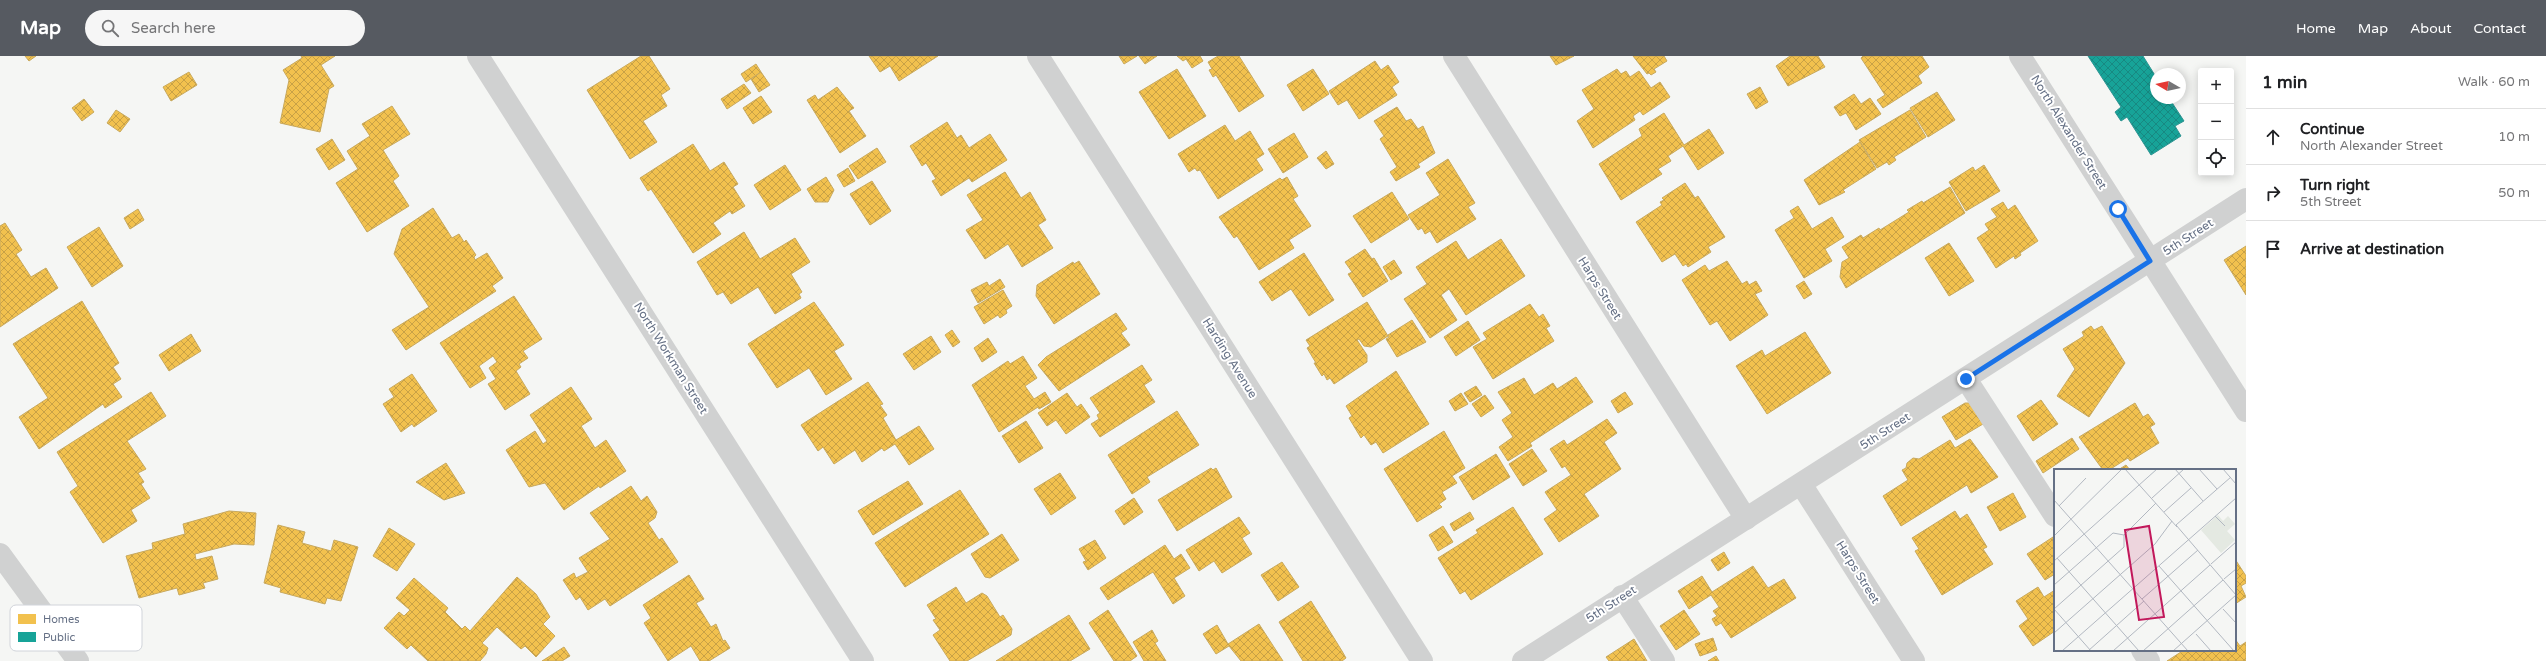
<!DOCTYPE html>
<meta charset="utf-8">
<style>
body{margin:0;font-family:"Varela Round",sans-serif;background:#f6f6f6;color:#202124}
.controls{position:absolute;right:12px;top:12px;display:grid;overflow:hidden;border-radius:4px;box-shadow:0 2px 10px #0003}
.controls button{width:36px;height:36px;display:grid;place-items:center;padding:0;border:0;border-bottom:1px solid #e0e0e0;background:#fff;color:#202124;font:20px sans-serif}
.compass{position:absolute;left:2150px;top:12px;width:36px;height:36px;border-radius:50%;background:#fff;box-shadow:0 2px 10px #0003;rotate:279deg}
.stop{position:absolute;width:12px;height:12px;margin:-9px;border:3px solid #1a73e8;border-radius:50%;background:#fff}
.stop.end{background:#1a73e8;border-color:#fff;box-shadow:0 1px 4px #0008}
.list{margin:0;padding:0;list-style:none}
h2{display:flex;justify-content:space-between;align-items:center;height:52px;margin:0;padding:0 16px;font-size:17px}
h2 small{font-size:13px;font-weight:400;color:#757577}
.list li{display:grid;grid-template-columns:26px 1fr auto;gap:12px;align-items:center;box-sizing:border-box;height:56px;padding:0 16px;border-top:1px solid #e0e0e0}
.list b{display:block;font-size:15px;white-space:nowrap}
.list p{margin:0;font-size:13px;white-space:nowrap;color:#757577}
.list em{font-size:13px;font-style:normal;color:#757577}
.icon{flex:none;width:22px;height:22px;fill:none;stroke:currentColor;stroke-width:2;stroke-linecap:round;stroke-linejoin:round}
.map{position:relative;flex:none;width:2246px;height:605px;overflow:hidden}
header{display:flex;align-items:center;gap:24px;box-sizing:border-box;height:56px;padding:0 20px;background:#565a61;color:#fff}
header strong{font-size:19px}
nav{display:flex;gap:22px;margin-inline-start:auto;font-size:14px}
.search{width:280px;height:36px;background:#f6f6f6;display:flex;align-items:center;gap:10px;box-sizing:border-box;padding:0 14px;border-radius:22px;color:#757577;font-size:15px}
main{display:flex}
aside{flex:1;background:#fff}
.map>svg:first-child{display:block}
.homes{fill:url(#homes-cross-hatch);stroke:#c8a95e}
.public{fill:url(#public-cross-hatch);stroke:#2e9492}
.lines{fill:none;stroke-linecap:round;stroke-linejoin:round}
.minor{stroke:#d0d1d1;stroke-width:22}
.route{stroke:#1a73e8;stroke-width:5}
.labels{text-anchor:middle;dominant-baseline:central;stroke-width:4;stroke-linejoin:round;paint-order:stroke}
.street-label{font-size:12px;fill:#657085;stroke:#fff}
.inset-road{fill:none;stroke:#b2b8c1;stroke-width:1}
.view{fill:#c2185b;fill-opacity:0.15;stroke:#c2185b;stroke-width:2}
.inset-edge{fill:none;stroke:#657085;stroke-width:2}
.key{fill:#fff;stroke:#d1d4da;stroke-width:1}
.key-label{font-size:11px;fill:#657085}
</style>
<header>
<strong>Map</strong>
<div class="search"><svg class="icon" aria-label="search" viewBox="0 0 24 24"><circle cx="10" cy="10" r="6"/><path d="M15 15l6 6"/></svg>Search here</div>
<nav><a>Home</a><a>Map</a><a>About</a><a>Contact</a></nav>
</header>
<main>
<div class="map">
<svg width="2246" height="605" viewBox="0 0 2246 605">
<defs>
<pattern id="homes-cross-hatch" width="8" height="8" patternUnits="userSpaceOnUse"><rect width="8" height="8" fill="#f2c14e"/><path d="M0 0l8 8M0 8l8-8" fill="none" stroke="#c8a146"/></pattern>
<pattern id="public-cross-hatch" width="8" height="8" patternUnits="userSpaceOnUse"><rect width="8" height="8" fill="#17a398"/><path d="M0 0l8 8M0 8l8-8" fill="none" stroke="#188982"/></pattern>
</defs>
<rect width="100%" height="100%" fill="#f5f6f4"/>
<g class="homes">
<polygon points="25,0 36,0 29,5"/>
<polygon points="301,0 335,0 321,9 334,30 329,33 320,76 280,67 289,24 283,14 302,2"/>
<polygon points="641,0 649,0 670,33 661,39 667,50 643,65 657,86 630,103 587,34"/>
<polygon points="869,0 938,0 899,25 890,10 880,16"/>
<polygon points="1119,0 1137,0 1124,8"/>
<polygon points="1139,0 1157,0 1145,8"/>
<polygon points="1177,0 1200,0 1203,5 1192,12 1186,3 1183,5"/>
<polygon points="1218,0 1239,0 1264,40 1239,56 1216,19 1213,21 1209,14 1212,13 1208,6"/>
<polygon points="1550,0 1574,0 1556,9"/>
<polygon points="1633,0 1664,0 1667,5 1654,13 1656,16 1651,19 1649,17 1647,18"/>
<polygon points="1790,0 1818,0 1825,11 1788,30 1776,10"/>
<polygon points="1863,0 1922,0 1929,11 1918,20 1922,27 1883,52 1877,44 1885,39 1861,2"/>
<polygon points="1375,5 1381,14 1388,9 1399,26 1392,31 1397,39 1359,63 1347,44 1338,49 1329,35"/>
<polygon points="756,8 761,16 746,26 741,18"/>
<polygon points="1177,13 1206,60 1169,83 1139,36"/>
<polygon points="1313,13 1329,38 1303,55 1287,29"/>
<polygon points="1617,13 1621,18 1626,15 1630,21 1639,15 1651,32 1660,26 1670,41 1643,59 1640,55 1633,60 1635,64 1593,92 1577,65 1594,53 1582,34"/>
<polygon points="189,16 197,29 171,45 163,31"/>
<polygon points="761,16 770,29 759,36 751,23"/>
<polygon points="744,28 751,37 727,53 721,43"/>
<polygon points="837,31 854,52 849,55 866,80 840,97 807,44 815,39 818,44"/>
<polygon points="1760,31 1768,46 1756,53 1747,38"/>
<polygon points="1937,36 1955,64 1928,81 1910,52"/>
<polygon points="1854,38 1861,48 1870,42 1881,58 1856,74 1846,57 1840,60 1834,51"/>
<polygon points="761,40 772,56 753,68 743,52"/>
<polygon points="84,43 94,56 82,65 72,52"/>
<polygon points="392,50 410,78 383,94 399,120 393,125 409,150 367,176 336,127 358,113 347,95 370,80 362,68"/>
<polygon points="1397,51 1406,65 1411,63 1418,73 1423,70 1435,97 1418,108 1420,111 1396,125 1390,116 1397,111 1380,83 1384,80 1374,65"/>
<polygon points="116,54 130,63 120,76 107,67"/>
<polygon points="1910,54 1926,81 1894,101 1896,104 1889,109 1887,106 1877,112 1859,84"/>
<polygon points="1664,57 1684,89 1709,73 1724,97 1698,114 1683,90 1668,100 1671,105 1658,113 1662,118 1621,144 1599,108 1642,80 1639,73"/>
<polygon points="947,66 957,82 961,79 969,92 990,78 1007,104 972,126 969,122 941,140 932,125 936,123 926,107 922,110 910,90"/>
<polygon points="1225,69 1235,85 1250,75 1264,98 1256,103 1263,114 1218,143 1200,114 1197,115 1195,112 1189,116 1178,98"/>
<polygon points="1294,77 1308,101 1283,117 1268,93"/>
<polygon points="332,83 345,104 329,114 316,93"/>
<polygon points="1860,86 1876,113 1843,134 1845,136 1819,149 1804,124"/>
<polygon points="693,88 710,115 724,106 738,128 733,131 745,150 732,158 730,155 713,167 721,178 693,197 661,148 651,133 648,135 640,122"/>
<polygon points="877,92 886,106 858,123 849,110"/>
<polygon points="1326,95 1334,108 1326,113 1317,102"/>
<polygon points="1448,103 1475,147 1468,151 1476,163 1437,187 1430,175 1425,178 1422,172 1418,174 1408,159 1440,139 1426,117"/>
<polygon points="785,109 801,134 770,154 754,129"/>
<polygon points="1984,109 2000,135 1966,155 1949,126 1973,111 1975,115"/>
<polygon points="848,112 855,125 844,131 837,119"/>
<polygon points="1005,116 1021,142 1030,136 1046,164 1038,169 1053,192 1022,211 1008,188 985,203 966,174 983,164 967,139"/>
<polygon points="826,121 834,134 828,146 815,146 807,133"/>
<polygon points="1287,121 1298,140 1293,143 1311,170 1289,184 1294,192 1259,214 1237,180 1234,182 1219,161 1280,122 1282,124"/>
<polygon points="872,125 891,155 870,169 850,138"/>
<polygon points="1685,127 1695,142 1698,140 1725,181 1708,191 1711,196 1688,211 1686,208 1683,210 1675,198 1662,206 1636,166 1662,149 1660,146 1664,144 1662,142"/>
<polygon points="1950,131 1965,157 1846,232 1840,221 1842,206 1849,202 1842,191 1861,179 1863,182 1879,172 1880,174 1909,156 1907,154 1922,145 1923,147"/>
<polygon points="1392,136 1409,163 1371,187 1353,160"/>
<polygon points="2003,146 2008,154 2015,149 2038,185 2020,197 2021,199 2015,203 2014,200 1996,212 1977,182 1989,174 1985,168 1997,161 1991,153"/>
<polygon points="1798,150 1812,173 1832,161 1844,181 1825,193 1832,205 1804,222 1775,174 1794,162 1790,155"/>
<polygon points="433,152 452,182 459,178 464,186 466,184 476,199 474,201 475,204 487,197 503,222 492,230 496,235 406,294 392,274 429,251 394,198 402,173"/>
<polygon points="138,153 144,164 130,173 124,162"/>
<polygon points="5,167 22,194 16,198 31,221 46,212 58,232 0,271 0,170"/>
<polygon points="99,171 123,210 92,231 67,191"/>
<polygon points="744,176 760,203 795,182 810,206 791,218 802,236 799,238 801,242 775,258 758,231 731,248 723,236 717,239 697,206"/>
<polygon points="1501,183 1525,220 1466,259 1449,233 1441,239 1457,264 1430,282 1404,243 1427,228 1416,211 1456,185 1468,204"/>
<polygon points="1949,187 1974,225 1949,240 1925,202"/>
<polygon points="2246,190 2246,239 2224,204"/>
<polygon points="1365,193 1372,203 1374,202 1388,225 1363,241 1348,218 1352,216 1345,206"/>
<polygon points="1304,197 1334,244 1309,260 1291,233 1272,245 1259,226"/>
<polygon points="1394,204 1402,217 1391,224 1383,211"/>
<polygon points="1079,205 1100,238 1054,268 1036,240 1037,229 1073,206 1074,208"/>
<polygon points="1727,205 1742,228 1747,225 1749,229 1756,225 1762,235 1755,238 1768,259 1730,285 1717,265 1710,269 1682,224 1705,209 1709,215"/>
<polygon points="1000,223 1005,231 978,247 971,234 987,226 989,230"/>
<polygon points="1804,225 1812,238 1804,243 1796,230"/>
<polygon points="1003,234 1012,250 1006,254 1007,257 1000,262 998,259 984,268 974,251"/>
<polygon points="514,240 542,283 523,295 528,302 519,308 521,311 516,315 530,338 505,354 488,328 496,323 489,312 497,306 493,300 479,310 486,322 470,332 440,287"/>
<polygon points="82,245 119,307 113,311 121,323 113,328 122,341 105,352 103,348 39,393 19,361 48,342 13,288"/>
<polygon points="814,246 844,289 834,295 852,323 826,339 809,312 777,332 748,288"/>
<polygon points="1367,246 1388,280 1371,291 1364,290 1359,283 1357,284 1367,299 1367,306 1334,328 1330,322 1327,324 1324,318 1322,320 1314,307 1316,307 1307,292 1310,290 1306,284"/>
<polygon points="1530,248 1539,261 1543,258 1550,270 1546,272 1554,285 1493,323 1473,291 1487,283 1483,277"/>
<polygon points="1116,257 1127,273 1121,277 1130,289 1059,335 1038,309 1046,301"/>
<polygon points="1412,264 1426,286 1397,301 1386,283 1389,281 1388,279"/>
<polygon points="1468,265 1480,284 1456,300 1444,281"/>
<polygon points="2091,270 2094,274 2102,270 2125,307 2089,361 2057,340 2075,313 2063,293 2084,280 2082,276"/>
<polygon points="952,274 960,286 953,291 945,279"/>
<polygon points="1805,276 1831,317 1767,358 1736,310 1762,294 1765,300"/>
<polygon points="191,278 201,295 169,315 159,299"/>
<polygon points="931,280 941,296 914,314 903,298"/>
<polygon points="988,282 997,296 982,306 974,292"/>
<polygon points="1023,300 1037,322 1025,330 1034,343 1045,336 1051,346 1039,353 1038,351 999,376 972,329 1008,305 1010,308"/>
<polygon points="1142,309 1152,324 1144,329 1155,346 1100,381 1091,368 1099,363 1097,359 1100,357 1090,342"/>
<polygon points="1396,315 1429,368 1383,397 1376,386 1371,389 1364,379 1361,382 1349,362 1352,360 1346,350"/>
<polygon points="412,318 437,355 414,371 412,368 401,376 383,348 394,341 389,333"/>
<polygon points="1576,321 1593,346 1530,387 1532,390 1508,405 1499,391 1513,381 1502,364 1512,357 1498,336 1524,322 1534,339 1553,327 1557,333"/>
<polygon points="868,326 883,348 880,349 887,359 883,362 896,384 919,370 934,393 909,409 895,388 884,395 882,392 862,406 855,394 834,408 823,391 818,395 801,369"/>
<polygon points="1476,330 1482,339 1470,346 1464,337"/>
<polygon points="571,331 592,363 581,370 595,392 606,384 626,415 600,432 599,430 564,454 545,427 529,431 506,394 535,375 543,388 547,385 530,359"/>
<polygon points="151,336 166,360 127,385 146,413 138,417 144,426 141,428 150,442 131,454 137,465 103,487 70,436 78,430 57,396"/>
<polygon points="1625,336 1633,348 1618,357 1611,345"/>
<polygon points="1067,337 1077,351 1081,348 1090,361 1066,378 1056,364 1047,370 1038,357"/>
<polygon points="1461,337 1468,348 1455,355 1449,345"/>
<polygon points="1485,339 1494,352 1481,361 1472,348"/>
<polygon points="2041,344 2058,368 2033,385 2017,360"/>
<polygon points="1965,347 1969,347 1983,368 1956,384 1942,361"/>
<polygon points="2135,347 2143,361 2148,358 2155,368 2150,371 2159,387 2130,405 2128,402 2109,414 2103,414 2079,381"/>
<polygon points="1177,355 1199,389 1147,421 1150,426 1132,438 1108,399"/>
<polygon points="1607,363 1617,377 1604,386 1621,413 1584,438 1599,460 1559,486 1544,463 1557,454 1545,436 1571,419 1565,410 1562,412 1550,393 1564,384 1567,389"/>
<polygon points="1026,365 1043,392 1019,407 1002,380"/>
<polygon points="1444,375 1465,412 1452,420 1457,427 1442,436 1446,443 1439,448 1442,451 1417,466 1384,413"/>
<polygon points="2072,382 2079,393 2043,417 2036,405"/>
<polygon points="1970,383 1998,421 1971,437 1967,429 1901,470 1883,440 1908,424 1902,414 1906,412 1907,407 1913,402 1919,403 1950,384 1955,392"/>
<polygon points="1532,393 1547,415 1523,430 1509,408"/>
<polygon points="1496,398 1510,421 1473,444 1459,421"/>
<polygon points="446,407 465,437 444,444 416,426"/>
<polygon points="2126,409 2130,414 2118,414"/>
<polygon points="1211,412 1213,414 1216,412 1232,441 1177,475 1158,444"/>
<polygon points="1060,417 1076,442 1051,459 1034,433"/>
<polygon points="908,425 923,448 873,479 858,455"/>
<polygon points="631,430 641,445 647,440 657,456 655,462 648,467 659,484 662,482 678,506 610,550 605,543 588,554 580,541 576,544 563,524 574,517 576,522 588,516 579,502 610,483 590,457"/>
<polygon points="960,434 989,478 905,531 875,487"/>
<polygon points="2013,437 2026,461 2000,475 1987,451"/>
<polygon points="1134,442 1143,456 1124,469 1115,455"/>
<polygon points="1513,451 1543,498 1471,544 1465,535 1460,538 1438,502 1478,477 1476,474"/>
<polygon points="229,455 256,457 254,489 234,488 195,498 196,504 212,500 218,523 203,527 205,532 179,539 177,532 139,542 126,500 153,493 152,487 185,478 183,468"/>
<polygon points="1955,455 1960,463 1967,458 1987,491 1983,493 1993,508 1942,539 1915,495 1919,493 1912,482"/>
<polygon points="1470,456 1474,463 1454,475 1450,468"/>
<polygon points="1239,461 1250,477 1242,482 1252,498 1222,517 1214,505 1199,515 1186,494"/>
<polygon points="278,469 305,476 302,487 331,495 334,484 358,491 341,545 327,542 325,548 280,536 281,532 264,527"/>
<polygon points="1443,470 1453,486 1438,495 1429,479"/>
<polygon points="389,472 415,488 397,515 373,500"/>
<polygon points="1002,478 1019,504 990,522 985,521 971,498"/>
<polygon points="2053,481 2055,518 2045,524 2027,498"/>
<polygon points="1095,484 1106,502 1088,514 1083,506 1086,505 1079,493"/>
<polygon points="1165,489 1174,503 1181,498 1190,512 1174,522 1185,540 1173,548 1153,516 1108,544 1100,532"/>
<polygon points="1724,496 1730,507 1718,515 1711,504"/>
<polygon points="2235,503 2246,520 2246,527 2241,530 2246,541 2235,548"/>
<polygon points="1282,506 1299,531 1278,545 1261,519"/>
<polygon points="1753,510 1768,532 1784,523 1796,542 1731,582 1721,567 1716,570 1712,563 1717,560 1713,555 1719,551 1711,539 1689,553 1678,535 1702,520 1712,536"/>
<polygon points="689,519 704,543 696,547 711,571 716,568 723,585 725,584 730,592 709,605 700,605 691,590 668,605 644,567 651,562 643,549"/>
<polygon points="517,521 536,538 550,561 543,568 555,580 536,601 525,590 521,593 497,571 482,587 488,592 486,598 480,605 428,605 411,589 407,593 384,572 399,556 404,560 410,554 396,542 414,522 448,552 445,556 462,573 465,570 470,575"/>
<polygon points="956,531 966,547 982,537 987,540 1000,561 1003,559 1012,573 1011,579 967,605 950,605 933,579 940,574 933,564 936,563 927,549"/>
<polygon points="2038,531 2044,541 2055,534 2055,575 2033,590 2019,570 2028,563 2016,545"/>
<polygon points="1311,545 1342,595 1346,602 1342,605 1303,605 1279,566"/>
<polygon points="1108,554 1137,600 1130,605 1114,605 1089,567"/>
<polygon points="1684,554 1700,578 1676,594 1660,570"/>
<polygon points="1069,559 1090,593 1070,605 996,605"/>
<polygon points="1259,568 1283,605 1241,605 1229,590 1216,598 1203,578 1217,569 1228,588"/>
<polygon points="1152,574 1158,585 1155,587 1166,605 1144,605 1133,586"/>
<polygon points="1713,582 1717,594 1700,600 1695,588"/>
<polygon points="1634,583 1647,605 1609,605 1606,601"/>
<polygon points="2235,583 2240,590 2246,586 2246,605 2167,605 2184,594 2235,594"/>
<polygon points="564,591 570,600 562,605 542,605"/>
<polygon points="1716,600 1719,605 1708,605"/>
</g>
<polygon class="public" points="2088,0 2143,0 2156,21 2156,42 2169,42 2184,65 2175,70 2181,80 2151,99 2127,61 2121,65 2115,56 2121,51"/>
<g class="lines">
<g class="minor">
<polyline points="478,0 863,605"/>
<polyline points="1038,0 1422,605"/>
<polyline points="1454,0 1746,463"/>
<polyline points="2020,0 2246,355"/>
<polyline points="1966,323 2055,460"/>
<polyline points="1801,428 1914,605"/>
<polyline points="0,498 78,605"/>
<polyline points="1622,540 1664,605"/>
<polyline points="2142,594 2149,605"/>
<polyline points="1523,605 2246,143"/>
</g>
</g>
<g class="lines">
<polyline class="route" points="1966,323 2150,205 2118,153"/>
</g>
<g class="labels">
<g class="street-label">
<text transform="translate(2069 76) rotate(58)">North Alexander Street</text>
<text transform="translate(2188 181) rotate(-33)">5th Street</text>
<text transform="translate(1600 232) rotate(58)">Harps Street</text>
<text transform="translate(671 302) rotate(58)">North Workman Street</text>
<text transform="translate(1230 302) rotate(58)">Harding Avenue</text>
<text transform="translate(1885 375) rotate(-33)">5th Street</text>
<text transform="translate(1858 516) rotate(58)">Harps Street</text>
<text transform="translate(1611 548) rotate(-33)">5th Street</text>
</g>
</g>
<g transform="translate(2054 413)">
<rect width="182" height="182" fill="#f5f6f4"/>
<path d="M164,46L169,52L174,47L181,55L173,62L181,71L167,84L147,61Z" fill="#e4e9e2"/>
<path d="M158,55H164L169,59L161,66L154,58ZM171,63L178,70L169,73L163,69Z" fill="#e4e9e2"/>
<path class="inset-road" d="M71,0L123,58M121,0L149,32M145,0L163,20M169,0L182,15M98,29L130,0M0,31L134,182M5,37L32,9M110,43L137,19M161,47L171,57M122,56L177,8M0,67L68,0M3,89L85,182M0,92L103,0M157,95L182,73M105,97L180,182M170,110L182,100M0,116L59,64L70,66L102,34M88,130L144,81M0,140L70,78V66M0,140L37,182M169,140L182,154M0,164L101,75L118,52M142,165L157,182M8,182L182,29M34,182L90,132M59,182L156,96M89,182L169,111M119,182L182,126L122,56"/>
<path class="view" d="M95,57L110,148L85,151L71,61Z"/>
<rect width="182" height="182" class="inset-edge"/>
</g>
<rect x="10" y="549" width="132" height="46" rx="6" class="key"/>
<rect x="18" y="558" width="18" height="10" fill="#f2c14e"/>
<rect x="18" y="576" width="18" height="10" fill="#17a398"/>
<g class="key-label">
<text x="43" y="567">Homes</text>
<text x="43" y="585">Public</text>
</g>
</svg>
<div class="controls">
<button>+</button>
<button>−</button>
<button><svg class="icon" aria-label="locate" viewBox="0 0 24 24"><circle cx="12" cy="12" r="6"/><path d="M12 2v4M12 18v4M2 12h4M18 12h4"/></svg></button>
</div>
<svg class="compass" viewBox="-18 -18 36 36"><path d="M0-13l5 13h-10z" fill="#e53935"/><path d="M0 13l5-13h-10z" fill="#757577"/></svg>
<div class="stop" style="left:2118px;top:153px"></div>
<div class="stop end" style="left:1966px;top:323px"></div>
</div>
<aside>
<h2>1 min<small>Walk · 60 m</small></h2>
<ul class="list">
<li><svg class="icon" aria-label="ahead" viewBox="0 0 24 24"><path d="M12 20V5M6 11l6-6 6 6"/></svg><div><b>Continue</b><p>North Alexander Street</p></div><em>10 m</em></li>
<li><svg class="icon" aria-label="right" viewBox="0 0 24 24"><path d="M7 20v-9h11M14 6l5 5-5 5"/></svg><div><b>Turn right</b><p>5th Street</p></div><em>50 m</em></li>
<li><svg class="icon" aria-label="arrive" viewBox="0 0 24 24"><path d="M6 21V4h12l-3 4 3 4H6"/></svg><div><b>Arrive at destination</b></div></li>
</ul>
</aside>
</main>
